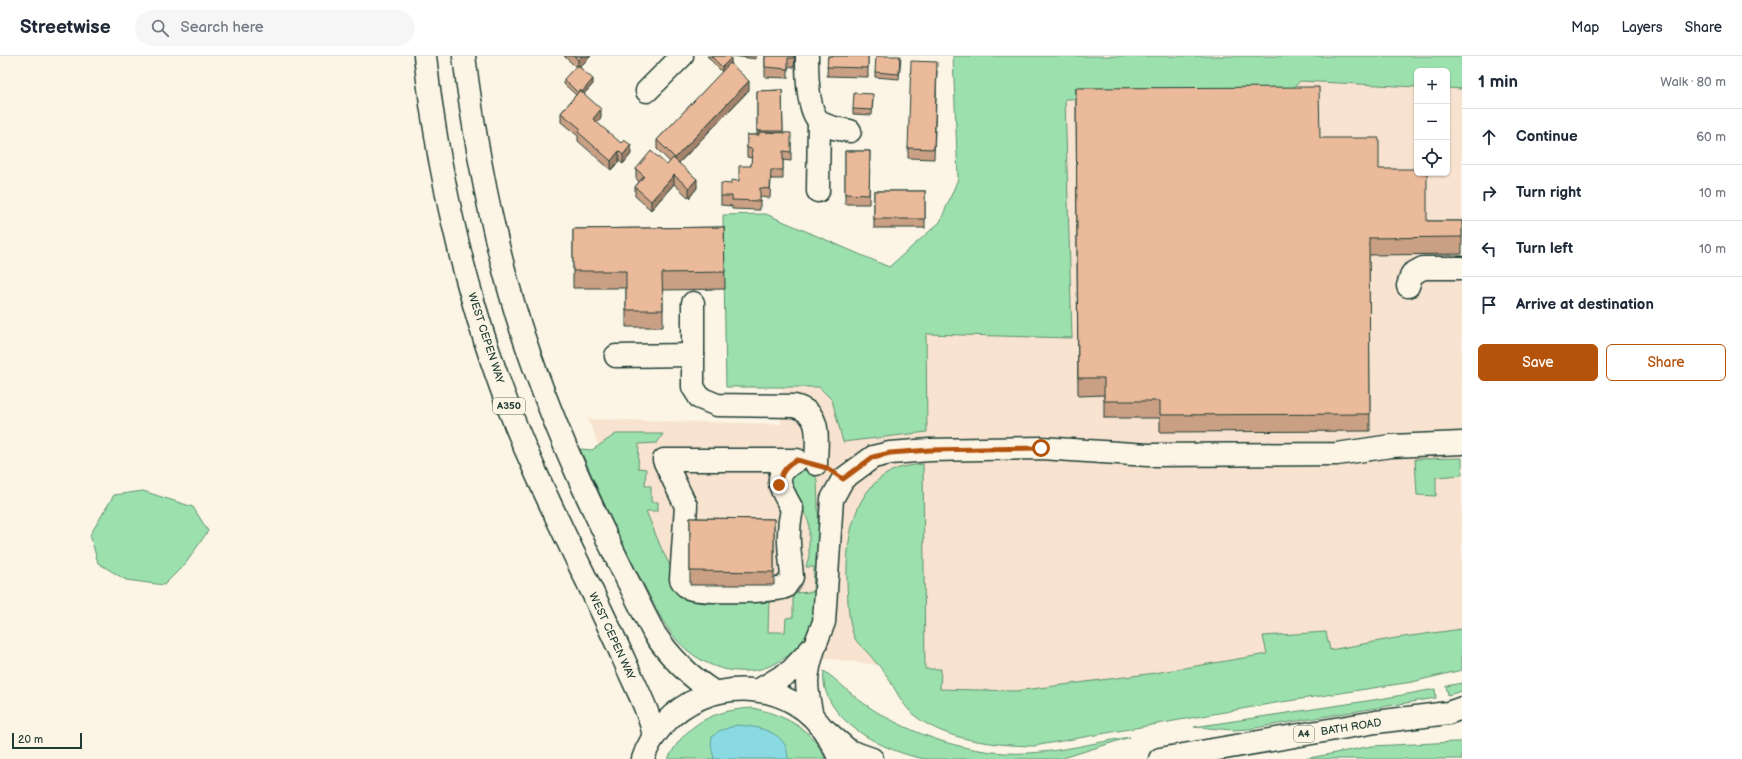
<!DOCTYPE html>
<meta charset="utf-8">
<style>
body{margin:0;font-family:"Balsamiq Sans",sans-serif;background:#f6f6f7;color:#1f2937}
.controls{position:absolute;right:12px;top:12px;display:grid;overflow:hidden;border-radius:6px;box-shadow:0 1px 3px #0004}
.controls button{width:36px;height:36px;display:grid;place-items:center;padding:0;border:0;border-bottom:1px solid #e0e1e3;background:#fff;color:#1f2937;font:20px sans-serif}
.scale{position:absolute;left:12px;bottom:10px;width:70px;box-sizing:border-box;padding-left:4px;border:2px solid #1f3d34;border-top:0;font-size:11px;line-height:14px;white-space:nowrap;color:#1f3d34;-webkit-text-stroke:3px #fcf5e5;paint-order:stroke}
.stop{position:absolute;width:12px;height:12px;margin:-9px;border:3px solid #b45309;border-radius:50%;background:#fff}
.stop.end{background:#b45309;border-color:#fff;box-shadow:0 1px 4px #0008}
.list{margin:0;padding:0;list-style:none}
h2{display:flex;justify-content:space-between;align-items:center;height:52px;margin:0;padding:0 16px;font-size:17px}
h2 small{font-size:13px;font-weight:400;color:#747a83}
.list li{display:grid;grid-template-columns:26px 1fr auto;gap:12px;align-items:center;box-sizing:border-box;height:56px;padding:0 16px;border-top:1px solid #e0e1e3}
.list b{display:block;font-size:15px;white-space:nowrap}
.list em{font-size:13px;font-style:normal;color:#747a83}
.actions{display:flex;gap:8px;padding:12px 16px}
.actions a{flex:1;padding:9px 0;border:1px solid #b45309;border-radius:6px;text-align:center;font-size:14px;color:#b45309}
.actions .main{background:#b45309;color:#fff}
.icon{flex:none;width:22px;height:22px;fill:none;stroke:currentColor;stroke-width:2;stroke-linecap:round;stroke-linejoin:round}
.map{position:relative;flex:none;width:1462px;height:703px;overflow:hidden}
header{display:flex;align-items:center;gap:24px;box-sizing:border-box;height:56px;padding:0 20px;background:#fff;border-bottom:1px solid #e0e1e3}
header strong{font-size:19px}
nav{display:flex;gap:22px;margin-inline-start:auto;font-size:14px}
.search{width:280px;height:36px;background:#f6f6f7;display:flex;align-items:center;gap:10px;box-sizing:border-box;padding:0 14px;border-radius:22px;color:#747a83;font-size:15px}
main{display:flex}
aside{flex:1;background:#fff}
.map>svg:first-child{display:block}
.built{fill:#f7e3cf}
.green{fill:#9ce1ad;stroke:#5e8f70}
.water{fill:#8adbe1;stroke:#5f9c9c}
.lines{fill:none;stroke-linecap:round;stroke-linejoin:round}
.minor-casing{stroke:#1f3d34;stroke-width:25}
.major-casing{stroke:#1f3d34;stroke-width:25}
.highway-casing{stroke:#1f3d34;stroke-width:25}
.minor{stroke:#fcf5e5;stroke-width:22}
.major{stroke:#fcf5e5;stroke-width:22}
.highway{stroke:#fcf5e5;stroke-width:22}
.wall{fill:#caa085;stroke:#1f3d34}
.shaded-wall{fill:#a4826c;stroke:#1f3d34}
.building{fill:#ebba9b;stroke:#1f3d34}
.route{stroke:#b45309;stroke-width:5}
.labels{text-anchor:middle;dominant-baseline:central;stroke-width:3;stroke-linejoin:round;paint-order:stroke}
.shield{fill:#fcf5e5;stroke:#617469;stroke-width:1}
.shield-label{font-size:10px;font-weight:bold;fill:#1f3d34}
.street-label{font-size:11px;fill:#1f3d34;stroke:#fcf5e5}
</style>
<header>
<strong>Streetwise</strong>
<div class="search"><svg class="icon" aria-label="search" viewBox="0 0 24 24"><circle cx="10" cy="10" r="6"/><path d="M15 15l6 6"/></svg>Search here</div>
<nav><a>Map</a><a>Layers</a><a>Share</a></nav>
</header>
<main>
<div class="map">
<svg width="1462" height="703" viewBox="0 0 1462 703">
<rect width="100%" height="100%" fill="#fcf5e5"/>
<filter id="ink" filterUnits="userSpaceOnUse"><feTurbulence type="fractalNoise" baseFrequency=".025" numOctaves="2"/><feDisplacementMap in="SourceGraphic" scale="8" xChannelSelector="R" yChannelSelector="G"/><feConvolveMatrix kernelMatrix="1 2 1 2 8 2 1 2 1" color-interpolation-filters="sRGB"/></filter>
<g filter="url(#ink)">
<polygon class="built" points="1417,16 1417,117 1447,117 1447,17 1462,17 1462,590 964,663 906,613 708,586 664,544 588,363 781,368 785,264 1006,251 1021,29"/>
<g class="green">
<polygon points="953,0 1462,0 1462,33 1447,32 1447,15 1417,15 1417,31 1300,25 1289,37 1065,43 1072,282 926,278 927,376 843,386 832,344 819,331 726,331 723,159 766,158 889,211 940,166 958,123"/>
<path d="M616,378H663L657,387L639,388L638,412L646,413L645,430H651V446H658V455H646L662,494L675,519L769,543L768,576H785L786,562L793,561V537L813,536L814,511H806L809,500V467L791,425L796,414C807,414 813,413 817,424C818,451 819,479 819,506C819,522 821,539 817,554C811,586 780,614 747,615C719,617 693,603 675,582C663,568 655,550 646,533C621,488 601,440 580,393L592,394Z"/>
<polygon points="1462,402 1462,419 1436,421 1436,440 1417,439 1415,403"/>
<path d="M923,408L925,613H941L940,633L1016,635L1155,617L1267,598L1263,580L1326,576L1330,594L1396,582L1462,573V614L1412,626L1275,647L1034,690C994,689 947,685 915,660C902,649 896,634 887,620C882,612 874,605 868,597C863,592 857,587 854,581C848,564 848,545 847,527C846,484 852,429 899,412C906,410 916,409 923,408Z"/>
<polygon points="143,435 193,451 208,475 186,507 164,529 126,524 98,507 90,479 114,439"/>
<path d="M824,615C840,626 852,640 869,651C914,680 973,700 1027,697C1060,696 1097,686 1130,681L1060,703H926C886,697 818,663 824,615Z"/>
<polygon points="1462,627 1462,635 1448,639 1446,630"/>
<polygon points="1435,633 1436,642 1249,673 1233,674 1194,671 1380,643"/>
<path d="M753,652C783,659 813,672 825,703H668C686,667 714,654 753,652Z"/>
<polygon points="1455,686 1462,686 1462,703 1304,703 1372,690"/>
</g>
<path class="water" d="M737,669C759,671 788,675 788,703H714L711,689L712,681L719,675Z"/>
<g class="lines">
<defs>
<g id="minor">
<path d="M807,0C807,16 807,55 820,66C828,72 840,73 850,75"/>
<polyline points="647,35 682,0"/>
<polyline points="818,135 819,65"/>
<polyline points="1408,230 1412,218 1423,212 1462,212"/>
<path d="M693,247V331L700,342L717,349L794,350C824,357 816,385 816,408"/>
<polyline points="616,300 693,299"/>
<path d="M664,404H797C770,420 780,430 792,453C786,479 790,495 792,521L785,531C775,536 699,537 689,532C685,530 683,527 681,523L686,450Z"/>
<polyline points="815,589 824,566 832,443 843,423 873,401 890,397 930,394 1041,392 1148,399 1337,398 1391,390 1462,387"/>
<path d="M759,634L791,615L815,589C805,621 805,628 812,660"/>
</g>
<g id="major">
<polyline points="825,674 849,695 872,703"/>
<polyline points="1160,703 1376,666 1448,657 1462,652"/>
</g>
<g id="highway">
<path d="M425,0C440,140 478,291 537,419C565,482 597,543 625,606C635,630 649,654 654,680"/>
<path d="M464,0C476,95 494,191 524,282C558,384 605,481 654,577C670,601 690,621 714,636"/>
<path d="M643,703C647,690 654,679 663,669C706,619 794,621 828,681C832,688 837,695 839,703"/>
</g>
</defs>
<use href="#minor" class="minor-casing"/>
<use href="#major" class="major-casing"/>
<use href="#highway" class="highway-casing"/>
<use href="#minor" class="minor"/>
<use href="#major" class="major"/>
<use href="#highway" class="highway"/>
</g>
<g class="wall">
<polygon points="564,0 591,0 580,11 593,28 584,38 601,62 597,67 631,98 623,108 619,105 611,114 578,85 578,80 561,66 561,57 576,39 564,28 564,23 576,11"/>
<polygon points="707,0 729,0 731,7 749,34 679,107 697,132 689,142 674,128 651,154 635,140 635,131 639,126 636,122 636,113 667,109 670,106 657,93 657,84 722,16"/>
<polygon points="732,0 756,0 756,3"/>
<polygon points="765,0 795,0 794,11 788,11 788,22 765,21"/>
<polygon points="828,0 868,0 868,21 827,20"/>
<polygon points="901,0 899,23 875,21 875,16"/>
<polygon points="937,15 934,103 908,102 908,92"/>
<polygon points="1076,32 1320,82 1379,113 1427,165 1462,165 1462,198 1369,199 1370,375 1160,376 1160,362 1104,362 1104,339 1078,340"/>
<polygon points="782,34 783,77 791,86 791,105 783,104 783,123 771,123 770,142 760,141 760,154 732,153 732,150 721,149 721,140 731,128 739,125 751,110 752,102 747,101 747,79 757,79 757,35"/>
<polygon points="873,43 872,59 853,58 853,53"/>
<polygon points="845,95 870,95 869,148 845,148"/>
<rect x="874" y="135" width="51" height="37"/>
<polygon points="724,171 725,233 663,234 663,271 626,271 626,232 573,232 573,173"/>
<polygon points="690,462 774,463 774,529 690,529"/>
</g>
<g class="shaded-wall">
<polygon points="582,0 591,0 578,13 578,4"/>
<polygon points="731,2 731,7 722,16 722,11"/>
<polygon points="593,23 593,28 580,42 580,38"/>
<polygon points="749,25 749,34 675,111 675,102"/>
<polygon points="601,53 601,62 593,72 593,63"/>
<polygon points="631,89 631,98 623,108 623,99"/>
<polygon points="619,95 619,105 611,114 611,105"/>
<polygon points="674,119 674,128 651,154 651,145"/>
<polygon points="697,123 697,132 689,142 689,132"/>
</g>
<g class="building">
<polygon points="574,0 582,0 578,4"/>
<polygon points="711,0 729,0 731,2 722,11"/>
<polygon points="765,0 794,0 794,2 788,2 788,13 765,11"/>
<polygon points="828,0 868,0 868,12 827,11"/>
<polygon points="876,0 900,0 899,18 875,16"/>
<polygon points="911,5 937,6 934,93 908,92"/>
<polygon points="730,7 749,25 675,102 657,84"/>
<polygon points="577,9 593,23 582,36 580,34 578,37 564,23"/>
<polygon points="1319,31 1320,82 1379,82 1379,113 1417,113 1417,117 1427,117 1427,165 1462,165 1462,181 1369,182 1370,358 1160,359 1160,345 1104,345 1104,322 1078,322 1076,32"/>
<polygon points="580,34 601,53 593,63 621,87 624,84 631,89 623,99 619,95 611,105 578,76 581,73 561,57"/>
<polygon points="782,34 783,75 757,75 757,35"/>
<polygon points="854,37 873,38 872,54 853,53"/>
<polygon points="759,76 791,77 791,96 783,95 783,114 771,114 770,133 760,132 760,145 732,144 732,140 721,140 721,127 731,128 731,124 739,125 739,110 751,110 752,93 747,92 747,79 759,79"/>
<polygon points="651,95 667,109 673,102 697,123 689,132 674,119 651,145 635,131 644,120 636,113"/>
<polygon points="845,95 870,95 869,139 845,138"/>
<rect x="874" y="135" width="51" height="28"/>
<polygon points="724,171 725,216 662,217 663,254 626,254 626,215 573,215 573,173"/>
<polygon points="690,462 774,463 774,516 690,515"/>
</g>
</g>
<g class="lines" filter="url(#ink)">
<path class="route" d="M779,429C781,416 786,410 797,404L827,412L843,423L873,401L890,397L930,394L1041,392"/>
</g>
<g class="labels">
<g class="shield">
<rect x="493" y="342" width="32" height="16" rx="3"/>
<rect x="1294" y="670" width="20" height="16" rx="3"/>
</g>
<g class="shield-label">
<text x="509" y="350">A350</text>
<text x="1304" y="678">A4</text>
</g>
<g class="street-label">
<text transform="translate(486 282) rotate(72)">WEST CEPEN WAY</text>
<text transform="translate(612 580) rotate(65)">WEST CEPEN WAY</text>
<text transform="translate(1351 671) rotate(-9)">BATH ROAD</text>
</g>
</g>
</svg>
<div class="controls">
<button>+</button>
<button>−</button>
<button><svg class="icon" aria-label="locate" viewBox="0 0 24 24"><circle cx="12" cy="12" r="6"/><path d="M12 2v4M12 18v4M2 12h4M18 12h4"/></svg></button>
</div>
<div class="scale">20 m</div>
<div class="stop" style="left:1041px;top:392px"></div>
<div class="stop end" style="left:779px;top:429px"></div>
</div>
<aside>
<h2>1 min<small>Walk · 80 m</small></h2>
<ul class="list">
<li><svg class="icon" aria-label="ahead" viewBox="0 0 24 24"><path d="M12 20V5M6 11l6-6 6 6"/></svg><div><b>Continue</b></div><em>60 m</em></li>
<li><svg class="icon" aria-label="right" viewBox="0 0 24 24"><path d="M7 20v-9h11M14 6l5 5-5 5"/></svg><div><b>Turn right</b></div><em>10 m</em></li>
<li><svg class="icon" aria-label="left" viewBox="0 0 24 24"><path d="M17 20v-9H6M10 6l-5 5 5 5"/></svg><div><b>Turn left</b></div><em>10 m</em></li>
<li><svg class="icon" aria-label="arrive" viewBox="0 0 24 24"><path d="M6 21V4h12l-3 4 3 4H6"/></svg><div><b>Arrive at destination</b></div></li>
</ul>
<div class="actions"><a class="main">Save</a><a>Share</a></div>
</aside>
</main>
